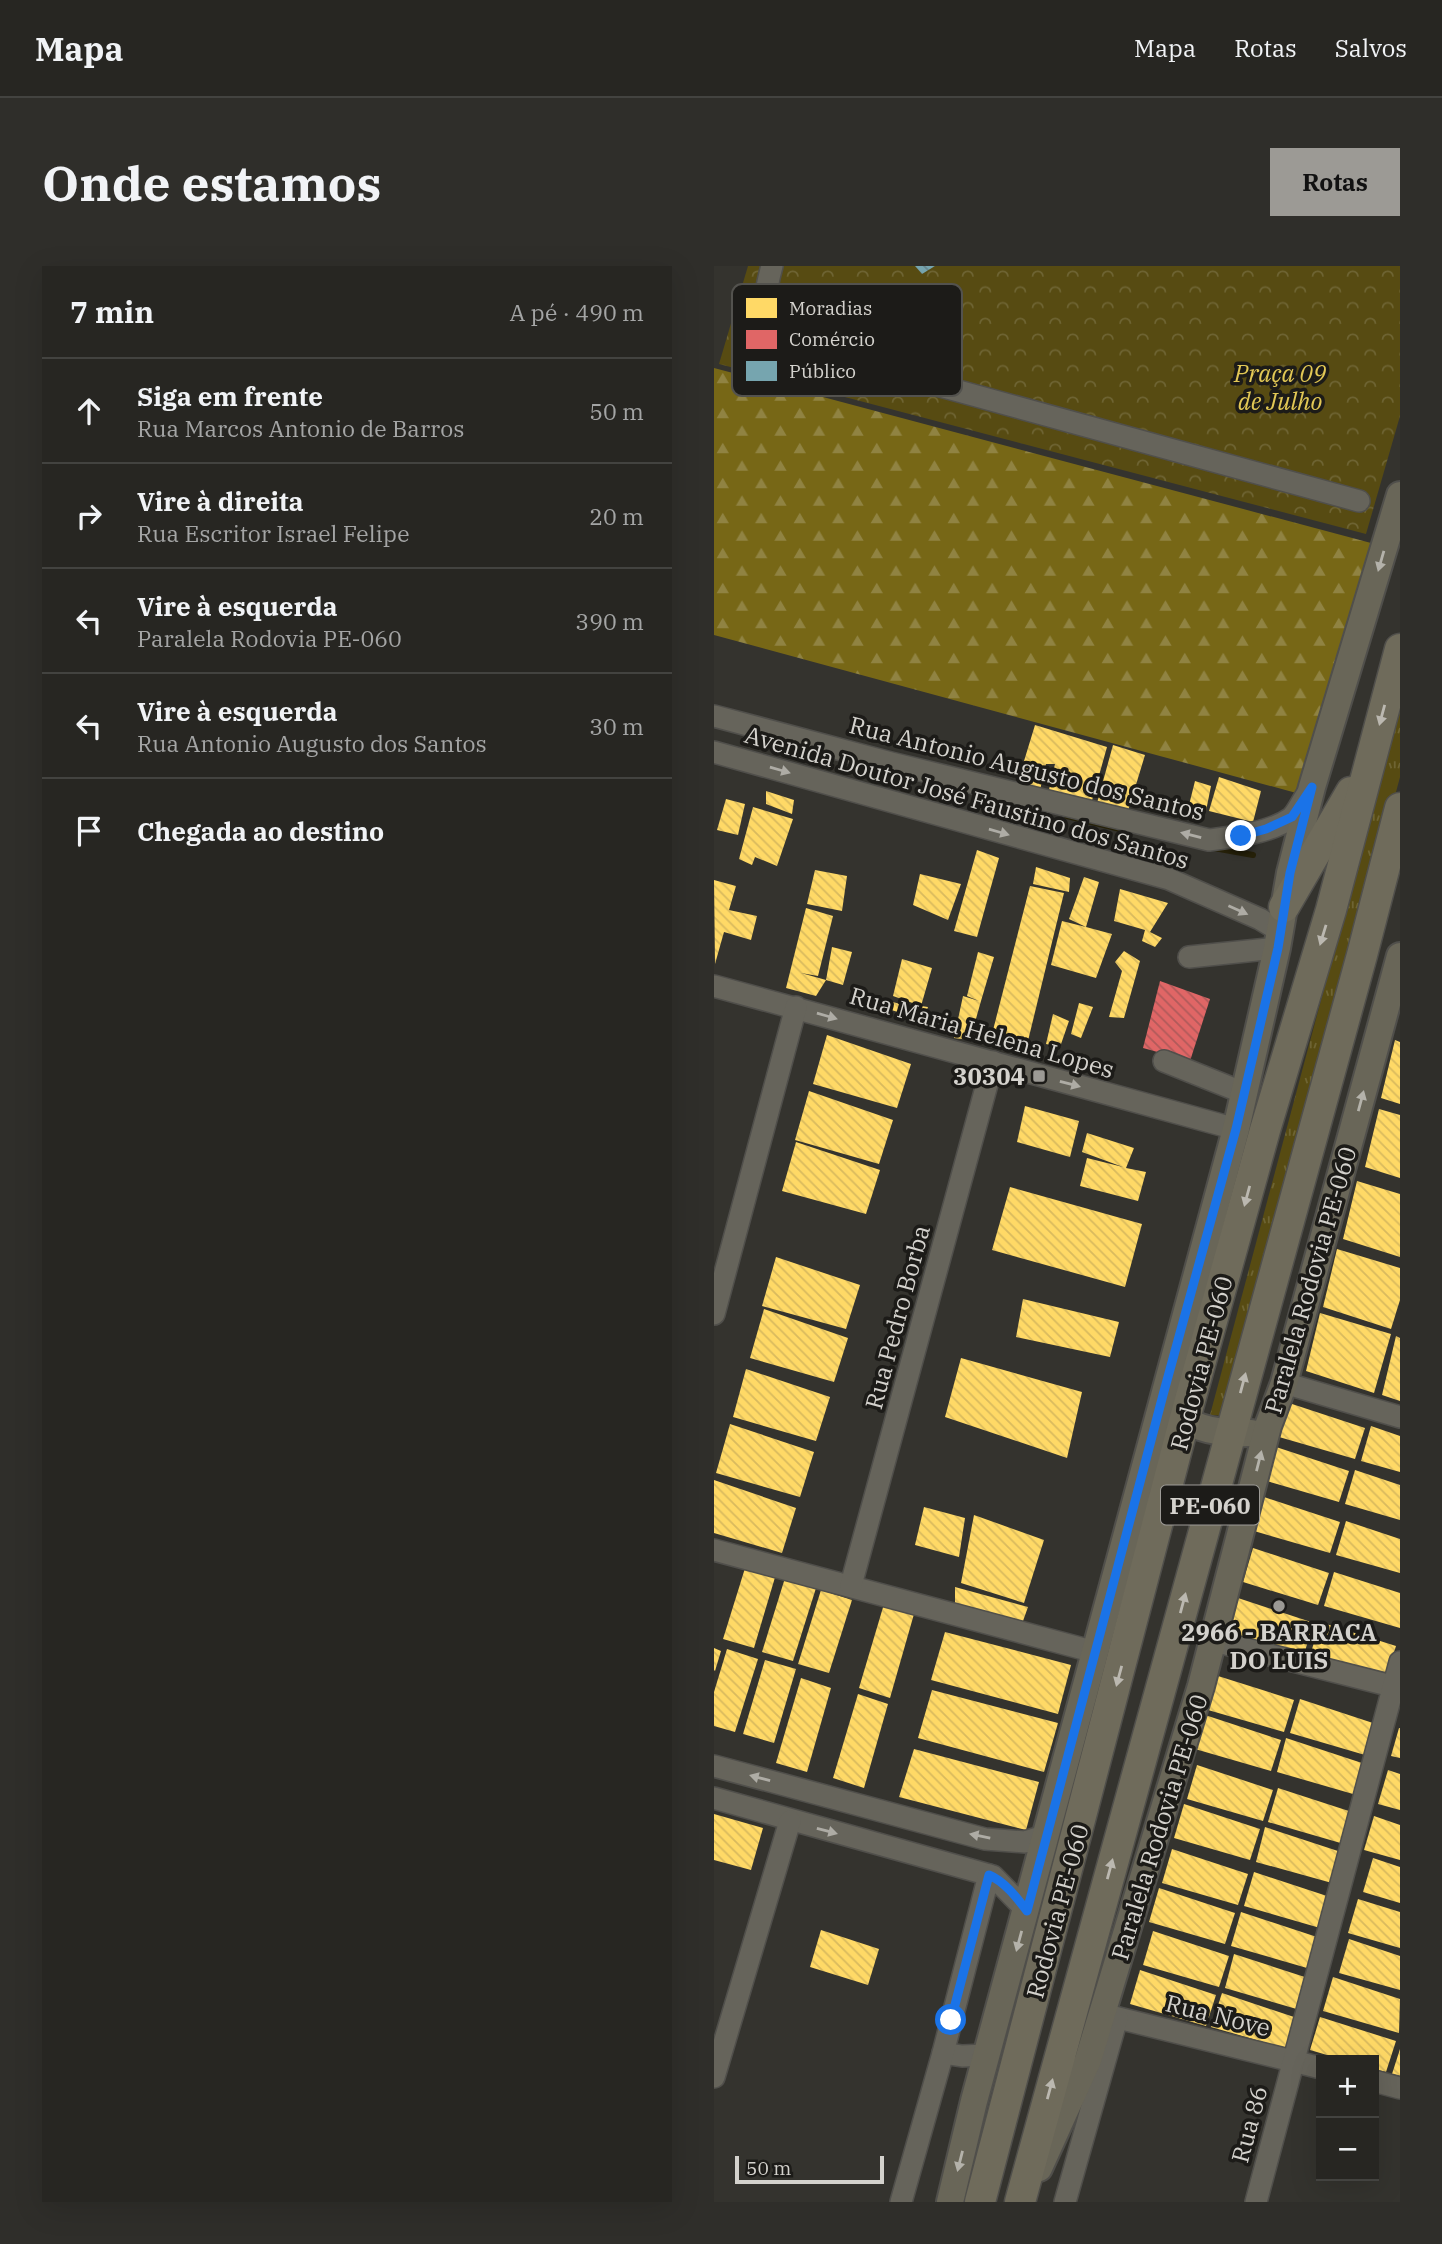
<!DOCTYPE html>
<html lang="pt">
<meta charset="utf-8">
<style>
body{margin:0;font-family:"IBM Plex Serif",serif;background:#2f2e2a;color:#f1f3f6}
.controls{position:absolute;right:21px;bottom:21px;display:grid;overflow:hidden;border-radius:0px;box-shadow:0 7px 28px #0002}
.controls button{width:63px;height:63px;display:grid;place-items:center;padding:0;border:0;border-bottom:2px solid #434340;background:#272622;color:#f1f3f6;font:35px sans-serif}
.scale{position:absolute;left:21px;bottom:18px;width:149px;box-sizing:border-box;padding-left:7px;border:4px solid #d4d2cd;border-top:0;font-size:19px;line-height:24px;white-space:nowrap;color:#d4d2cd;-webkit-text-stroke:5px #1c1b18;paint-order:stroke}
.stop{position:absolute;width:21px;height:21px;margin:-16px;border:5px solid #1a73e8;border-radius:50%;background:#fff}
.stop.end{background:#1a73e8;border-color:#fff;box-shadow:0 2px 7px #0008}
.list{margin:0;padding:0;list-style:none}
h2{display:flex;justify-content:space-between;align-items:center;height:91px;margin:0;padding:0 28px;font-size:30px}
h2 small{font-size:23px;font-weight:400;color:#a4a5a5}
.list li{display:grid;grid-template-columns:46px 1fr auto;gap:21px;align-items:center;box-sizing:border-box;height:105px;padding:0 28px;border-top:2px solid #434340}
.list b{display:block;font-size:26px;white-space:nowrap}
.list p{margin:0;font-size:23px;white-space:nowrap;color:#a4a5a5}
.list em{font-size:23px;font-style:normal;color:#a4a5a5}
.icon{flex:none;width:38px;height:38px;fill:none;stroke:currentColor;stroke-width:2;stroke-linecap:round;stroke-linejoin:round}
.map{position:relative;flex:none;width:686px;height:1936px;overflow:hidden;border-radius:0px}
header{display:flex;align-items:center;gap:42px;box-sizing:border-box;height:98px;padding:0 35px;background:#272622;border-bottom:2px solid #434340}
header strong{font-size:33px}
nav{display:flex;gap:38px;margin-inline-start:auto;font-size:24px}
.intro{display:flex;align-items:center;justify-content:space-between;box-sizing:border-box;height:168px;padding:0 42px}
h1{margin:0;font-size:49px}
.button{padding:18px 32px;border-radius:0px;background:#9c9a95;color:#111;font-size:24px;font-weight:700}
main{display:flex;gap:42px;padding:0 42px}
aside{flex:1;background:#272622;border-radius:0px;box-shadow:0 7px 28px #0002}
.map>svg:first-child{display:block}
.grass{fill:url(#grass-tufts)}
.forest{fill:url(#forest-firs)}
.park{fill:url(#park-crowns)}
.homes{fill:url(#homes-back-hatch)}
.shops{fill:url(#shops-back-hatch)}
.public{fill:url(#public-back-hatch)}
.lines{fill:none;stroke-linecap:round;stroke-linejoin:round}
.stream{stroke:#262109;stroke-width:6}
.minor-casing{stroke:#504f4b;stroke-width:24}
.major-casing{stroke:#504f4b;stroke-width:30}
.highway-casing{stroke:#504f4b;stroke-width:33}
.minor{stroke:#66645b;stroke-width:21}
.major{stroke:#696658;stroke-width:26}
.highway{stroke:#6f6b5b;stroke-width:30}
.oneway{fill:#b4b2aa}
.oneway2{fill:#bbb8b0}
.oneway3{fill:#aeaca5}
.route{stroke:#1a73e8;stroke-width:9}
.poi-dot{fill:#9c9a95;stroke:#1c1b18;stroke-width:2.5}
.labels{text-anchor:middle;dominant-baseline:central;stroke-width:7;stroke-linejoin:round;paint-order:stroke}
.shield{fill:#1c1b18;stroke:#9d9b97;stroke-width:2}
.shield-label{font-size:23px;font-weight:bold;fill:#d4d2cd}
.park-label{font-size:24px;font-style:italic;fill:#e2c855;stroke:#1c1b18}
.street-label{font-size:24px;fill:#d4d2cd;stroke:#1c1b18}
.poi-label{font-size:24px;font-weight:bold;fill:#d4d2cd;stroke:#1c1b18;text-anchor:end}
.key{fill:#1c1b18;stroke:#53524e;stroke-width:2}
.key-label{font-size:19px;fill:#d4d2cd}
</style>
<header>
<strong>Mapa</strong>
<nav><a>Mapa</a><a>Rotas</a><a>Salvos</a></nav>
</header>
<div class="intro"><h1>Onde estamos</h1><a class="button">Rotas</a></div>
<main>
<aside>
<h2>7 min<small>A pé · 490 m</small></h2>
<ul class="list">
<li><svg class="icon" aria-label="ahead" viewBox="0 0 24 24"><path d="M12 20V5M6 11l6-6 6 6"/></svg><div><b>Siga em frente</b><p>Rua Marcos Antonio de Barros</p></div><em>50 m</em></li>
<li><svg class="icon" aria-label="right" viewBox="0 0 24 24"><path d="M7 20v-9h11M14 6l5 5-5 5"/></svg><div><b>Vire à direita</b><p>Rua Escritor Israel Felipe</p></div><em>20 m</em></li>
<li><svg class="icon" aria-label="left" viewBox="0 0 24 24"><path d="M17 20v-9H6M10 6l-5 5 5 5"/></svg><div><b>Vire à esquerda</b><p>Paralela Rodovia PE-060</p></div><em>390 m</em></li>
<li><svg class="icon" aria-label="left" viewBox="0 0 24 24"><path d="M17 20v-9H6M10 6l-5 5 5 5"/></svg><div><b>Vire à esquerda</b><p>Rua Antonio Augusto dos Santos</p></div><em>30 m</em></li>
<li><svg class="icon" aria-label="arrive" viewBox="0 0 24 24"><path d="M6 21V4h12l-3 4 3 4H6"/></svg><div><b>Chegada ao destino</b></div></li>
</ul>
</aside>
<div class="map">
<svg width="686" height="1936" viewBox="0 0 686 1936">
<defs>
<pattern id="grass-tufts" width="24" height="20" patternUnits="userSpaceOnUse" patternTransform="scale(1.75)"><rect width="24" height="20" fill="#574b12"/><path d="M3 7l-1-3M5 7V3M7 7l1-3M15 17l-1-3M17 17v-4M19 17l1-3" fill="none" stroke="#6e6433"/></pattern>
<pattern id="forest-firs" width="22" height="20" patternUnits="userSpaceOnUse" patternTransform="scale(1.75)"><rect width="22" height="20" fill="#776716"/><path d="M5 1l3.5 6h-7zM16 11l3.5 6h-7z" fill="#908342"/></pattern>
<pattern id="park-crowns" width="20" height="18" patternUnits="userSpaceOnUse" patternTransform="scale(1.75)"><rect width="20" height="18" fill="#574b12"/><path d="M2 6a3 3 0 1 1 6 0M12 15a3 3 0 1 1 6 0" fill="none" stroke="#6e6433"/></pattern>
<pattern id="homes-back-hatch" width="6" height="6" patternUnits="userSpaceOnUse" patternTransform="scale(1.75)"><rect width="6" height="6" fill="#ffd966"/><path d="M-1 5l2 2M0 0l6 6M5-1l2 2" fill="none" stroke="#d9ba5e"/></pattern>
<pattern id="shops-back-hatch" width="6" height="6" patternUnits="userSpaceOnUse" patternTransform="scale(1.75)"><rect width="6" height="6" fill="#e06666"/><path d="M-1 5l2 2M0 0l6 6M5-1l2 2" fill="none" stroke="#b05a5a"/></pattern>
<pattern id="public-back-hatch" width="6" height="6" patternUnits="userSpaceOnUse" patternTransform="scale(1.75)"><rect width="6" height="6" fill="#76a5af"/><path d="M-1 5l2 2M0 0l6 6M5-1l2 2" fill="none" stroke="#66868d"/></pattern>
</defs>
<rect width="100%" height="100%" fill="#34332e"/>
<polygon class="grass" points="686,439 686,511 515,1150 496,1149"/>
<polygon class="forest" points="0,102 657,277 586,528 0,369"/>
<polygon class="park" points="34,0 686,0 686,150 652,268 5,98"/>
<g class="homes">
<polygon points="321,459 393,481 377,538 334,528 341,498 332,498 326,524 303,518"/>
<polygon points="399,479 431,489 414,545 383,537"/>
<polygon points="505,511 547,525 539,556 495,545"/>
<polygon points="481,515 497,520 492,545 475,539"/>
<polygon points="52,525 80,534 78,548 52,538"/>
<polygon points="12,533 31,538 24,569 3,564"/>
<polygon points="39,541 79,553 63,600 41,591 38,599 25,593"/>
<polygon points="263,584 285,592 263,671 240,665"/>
<polygon points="322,601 356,612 355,626 319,618"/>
<polygon points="101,604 133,610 128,645 93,638"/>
<polygon points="206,608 247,618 234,654 199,639"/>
<polygon points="370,611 385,616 372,661 398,668 382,712 337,699 348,655 372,661 355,653"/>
<polygon points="0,614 22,620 15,644 43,650 37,674 10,666 1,698"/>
<polygon points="316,620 350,627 312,783 277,772"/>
<polygon points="406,623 454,637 436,666 448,672 441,681 428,675 431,664 400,655"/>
<polygon points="92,642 119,650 104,710 87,707 112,714 102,730 72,722"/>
<polygon points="118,681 138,686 129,719 112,714"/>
<polygon points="410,685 426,695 410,752 395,751 408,705 401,696"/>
<polygon points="264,686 280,691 267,735 256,774 240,772 249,730 265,735 253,730"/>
<polygon points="188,693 218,702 207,740 214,741 209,753 177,744 179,736 206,744 207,740 179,730"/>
<polygon points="365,737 379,741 367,772 357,768"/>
<polygon points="339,748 355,755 346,781 332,778"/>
<polygon points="113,769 197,798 183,842 99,818"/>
<polygon points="681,774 686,776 686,838 667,832"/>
<polygon points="95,825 179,854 165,898 81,874"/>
<polygon points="311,840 365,855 356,891 303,876"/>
<polygon points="665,843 686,849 686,912 651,901"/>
<polygon points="373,867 420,882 412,902 432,906 424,935 366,920 373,892 409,901 368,886"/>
<polygon points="82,876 166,904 152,948 68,925"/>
<polygon points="643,915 686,928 686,991 629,973"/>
<polygon points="296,921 428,958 411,1021 278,984"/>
<polygon points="623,983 686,1002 686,1034 677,1063 609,1041"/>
<polygon points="62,991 146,1019 132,1063 48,1040"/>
<polygon points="309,1033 405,1056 396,1091 302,1071"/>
<polygon points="50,1043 134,1072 120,1116 36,1092"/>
<polygon points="606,1047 677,1068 660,1127 592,1105"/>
<polygon points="682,1070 686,1072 686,1135 668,1129"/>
<polygon points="247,1092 368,1126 353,1192 231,1151"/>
<polygon points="32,1103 116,1131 102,1175 19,1151"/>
<polygon points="575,1137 651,1162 641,1193 565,1171"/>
<polygon points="16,1158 100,1186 86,1231 2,1207"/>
<polygon points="657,1160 686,1170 686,1206 647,1195"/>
<polygon points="559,1180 635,1205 625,1236 549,1214"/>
<polygon points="641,1204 686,1219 686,1254 631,1238"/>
<polygon points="0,1214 82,1242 68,1287 0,1267"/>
<polygon points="550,1231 626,1256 616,1287 540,1265"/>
<polygon points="210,1241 251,1252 245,1291 201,1279"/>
<polygon points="260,1249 330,1274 310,1337 247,1317"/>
<polygon points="632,1255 686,1273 686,1307 622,1289"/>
<polygon points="539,1282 615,1307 604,1339 529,1316"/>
<polygon points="32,1299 62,1308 40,1382 9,1373"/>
<polygon points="620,1306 686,1327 686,1362 610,1340"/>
<polygon points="71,1312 102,1322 79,1395 48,1386"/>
<polygon points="241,1321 314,1341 309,1355 241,1338"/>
<polygon points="107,1324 138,1334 115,1407 84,1398"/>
<polygon points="524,1332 600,1357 590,1388 514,1366"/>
<polygon points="170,1338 200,1348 176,1432 145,1422"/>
<polygon points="606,1356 682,1380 672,1411 596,1390"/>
<polygon points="231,1366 357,1399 344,1448 217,1414"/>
<polygon points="0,1382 7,1385 1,1405 0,1404"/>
<polygon points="13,1383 44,1393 21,1466 0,1460 0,1426"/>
<polygon points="51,1394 82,1403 60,1477 29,1468"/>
<polygon points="504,1410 580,1434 570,1466 494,1444"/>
<polygon points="87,1412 117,1422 93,1506 62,1497"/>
<polygon points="218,1424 344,1457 330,1506 204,1472"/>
<polygon points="144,1428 174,1438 150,1522 119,1512"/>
<polygon points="586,1433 662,1458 651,1489 576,1467"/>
<polygon points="491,1449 567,1474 557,1505 481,1483"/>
<polygon points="685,1462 686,1462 686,1492 677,1490"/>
<polygon points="572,1472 648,1497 639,1528 563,1506"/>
<polygon points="200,1483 325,1516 312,1564 185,1531"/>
<polygon points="483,1499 559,1524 549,1555 473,1533"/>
<polygon points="674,1504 686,1508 686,1544 664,1538"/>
<polygon points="564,1522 641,1547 630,1578 554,1556"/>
<polygon points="470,1538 546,1563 536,1594 460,1572"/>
<polygon points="0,1548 49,1562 37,1604 0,1594"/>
<polygon points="660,1550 686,1559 686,1594 650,1584"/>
<polygon points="551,1561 627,1586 618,1617 542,1596"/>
<polygon points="458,1583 534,1608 524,1639 448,1617"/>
<polygon points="659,1592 686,1601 686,1637 649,1626"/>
<polygon points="540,1606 616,1631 606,1662 530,1640"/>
<polygon points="445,1622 521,1647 511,1678 435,1656"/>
<polygon points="644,1633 686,1646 686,1682 634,1667"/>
<polygon points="527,1646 603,1671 593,1702 517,1680"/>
<polygon points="107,1664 165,1683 154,1719 96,1701"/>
<polygon points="439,1665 515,1690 505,1721 429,1699"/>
<polygon points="635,1673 686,1690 686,1724 625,1707"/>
<polygon points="520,1688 597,1713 586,1744 511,1722"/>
<polygon points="426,1704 502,1729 492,1760 416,1738"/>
<polygon points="619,1711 686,1733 685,1767 609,1745"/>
<polygon points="508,1727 583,1752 574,1783 497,1761"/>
<polygon points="606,1751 682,1775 672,1806 660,1803 660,1794 630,1794 596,1784"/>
<polygon points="686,1783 686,1810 678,1808"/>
</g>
<polygon class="shops" points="446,715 496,733 476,795 429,782"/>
<polygon class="public" points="201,0 221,0 208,8"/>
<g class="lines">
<g class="stream">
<polyline points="353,550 410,564"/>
<polyline points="500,582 539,589"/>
</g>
<defs>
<g id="minor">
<path d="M58,0C48,36 47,53 77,79L645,235"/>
<path d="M0,450L177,497L495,574C519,571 556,567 577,552C583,547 588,535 593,528"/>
<polyline points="0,486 455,613 546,653 566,665"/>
<polyline points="475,691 563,682"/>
<polyline points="0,720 522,863"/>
<polyline points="450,795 530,827"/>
<polyline points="0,1048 82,741"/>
<polyline points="570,1117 686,1151"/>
<polyline points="0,1284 381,1386"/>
<polyline points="137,1319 279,796"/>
<polyline points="500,1375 686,1422"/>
<polyline points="0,1500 271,1573 311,1576 333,1569"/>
<polyline points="0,1532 279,1610 313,1645"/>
<polyline points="388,1748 607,1802"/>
<polyline points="229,1787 248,1790 273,1789"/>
<polyline points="0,1811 76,1555"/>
<polyline points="660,1815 686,1822"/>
<polyline points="187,1936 229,1787 275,1609"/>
<polyline points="351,1936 403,1752"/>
<polyline points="542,1936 686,1396"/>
</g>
<g id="major">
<path d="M457,1142C476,1164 509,1168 537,1167"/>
<polyline points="325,1902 374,1794 487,1420 554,1160 570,1117 686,690"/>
<polyline points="236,1936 260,1835 522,863 563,682 576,607 598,521 686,229"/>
</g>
<g id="highway">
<polyline points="570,641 637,526"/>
<polyline points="266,1936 470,1156 551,864 617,644 686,383"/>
<polyline points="306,1936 648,689 686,542"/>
</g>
</defs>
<use href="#minor" class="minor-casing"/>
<use href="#major" class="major-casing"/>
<use href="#highway" class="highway-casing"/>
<use href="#minor" class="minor"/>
<use href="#major" class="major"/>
<use href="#highway" class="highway"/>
</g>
<defs><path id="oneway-solid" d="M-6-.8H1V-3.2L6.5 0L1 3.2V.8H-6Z" transform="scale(1.75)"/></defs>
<g class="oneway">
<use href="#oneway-solid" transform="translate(667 295) rotate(106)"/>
<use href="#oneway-solid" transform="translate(647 835) rotate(-75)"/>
<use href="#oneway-solid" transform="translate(545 1195) rotate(-76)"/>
<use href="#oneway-solid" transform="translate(305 1675) rotate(105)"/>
<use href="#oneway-solid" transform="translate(246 1895) rotate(104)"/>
</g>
<g class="oneway2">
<use href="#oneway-solid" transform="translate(668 449) rotate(105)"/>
<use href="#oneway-solid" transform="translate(609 669) rotate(107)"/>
<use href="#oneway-solid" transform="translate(533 930) rotate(105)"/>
<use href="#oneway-solid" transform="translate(529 1117) rotate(-75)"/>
<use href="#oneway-solid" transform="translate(469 1337) rotate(-75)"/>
<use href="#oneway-solid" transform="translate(405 1410) rotate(105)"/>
<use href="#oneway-solid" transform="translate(396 1603) rotate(-75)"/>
<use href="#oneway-solid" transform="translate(336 1823) rotate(-75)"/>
</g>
<g class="oneway3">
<use href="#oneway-solid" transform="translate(66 504) rotate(16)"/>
<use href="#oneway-solid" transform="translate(285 566) rotate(16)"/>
<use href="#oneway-solid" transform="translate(477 569) rotate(-166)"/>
<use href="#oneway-solid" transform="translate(524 644) rotate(24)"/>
<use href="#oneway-solid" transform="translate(113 750) rotate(16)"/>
<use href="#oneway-solid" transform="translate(356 818) rotate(15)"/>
<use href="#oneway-solid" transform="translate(46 1512) rotate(-165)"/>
<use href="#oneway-solid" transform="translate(113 1565) rotate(15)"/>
<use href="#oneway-solid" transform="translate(266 1570) rotate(-168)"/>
</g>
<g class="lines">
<path class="route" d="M237,1754L275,1609C290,1615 303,1632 313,1645L449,1129L522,863L564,682L576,607L598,521L578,551L552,563L527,570"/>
</g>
<g class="poi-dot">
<rect x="318" y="803" width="14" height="14" rx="3.5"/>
<circle cx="565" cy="1340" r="7"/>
</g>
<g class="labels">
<rect class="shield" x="447" y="1219.5" width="98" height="39" rx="5"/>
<g class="shield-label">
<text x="496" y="1239">PE-060</text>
</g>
<g class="park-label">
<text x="566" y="107">Praça 09<tspan x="566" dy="28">de Julho</tspan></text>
</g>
<g class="street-label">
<text transform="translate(313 502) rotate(14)">Rua Antonio Augusto dos Santos</text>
<text transform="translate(253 531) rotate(16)">Avenida Doutor José Faustino dos Santos</text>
<text transform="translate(268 766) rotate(16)">Rua Maria Helena Lopes</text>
<text transform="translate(596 1014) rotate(-74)">Paralela Rodovia PE-060</text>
<text transform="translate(183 1051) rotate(-75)">Rua Pedro Borba</text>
<text transform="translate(487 1097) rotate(-75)">Rodovia PE-060</text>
<text transform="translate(445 1561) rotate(-73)">Paralela Rodovia PE-060</text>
<text transform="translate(343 1645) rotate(-75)">Rodovia PE-060</text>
<text transform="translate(504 1749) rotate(14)">Rua Nove</text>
<text transform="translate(535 1858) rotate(-75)">Rua 86</text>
</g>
<g class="poi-label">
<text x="311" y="810">30304</text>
<text x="565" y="1366" text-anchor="middle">2966 - BARRACA<tspan x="565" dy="28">DO LUIS</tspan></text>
</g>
</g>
<rect x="18" y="18" width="230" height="112" rx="10" class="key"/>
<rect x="32" y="32" width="31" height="20" fill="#ffd966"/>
<rect x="32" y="64" width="31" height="19" fill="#e06666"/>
<rect x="32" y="95" width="31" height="20" fill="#76a5af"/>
<g class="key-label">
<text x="75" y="49">Moradias</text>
<text x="75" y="80">Comércio</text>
<text x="75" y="112">Público</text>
</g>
</svg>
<div class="controls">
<button>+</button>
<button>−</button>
</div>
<div class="scale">50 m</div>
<div class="stop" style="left:237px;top:1754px"></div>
<div class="stop end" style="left:527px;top:570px"></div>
</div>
</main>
